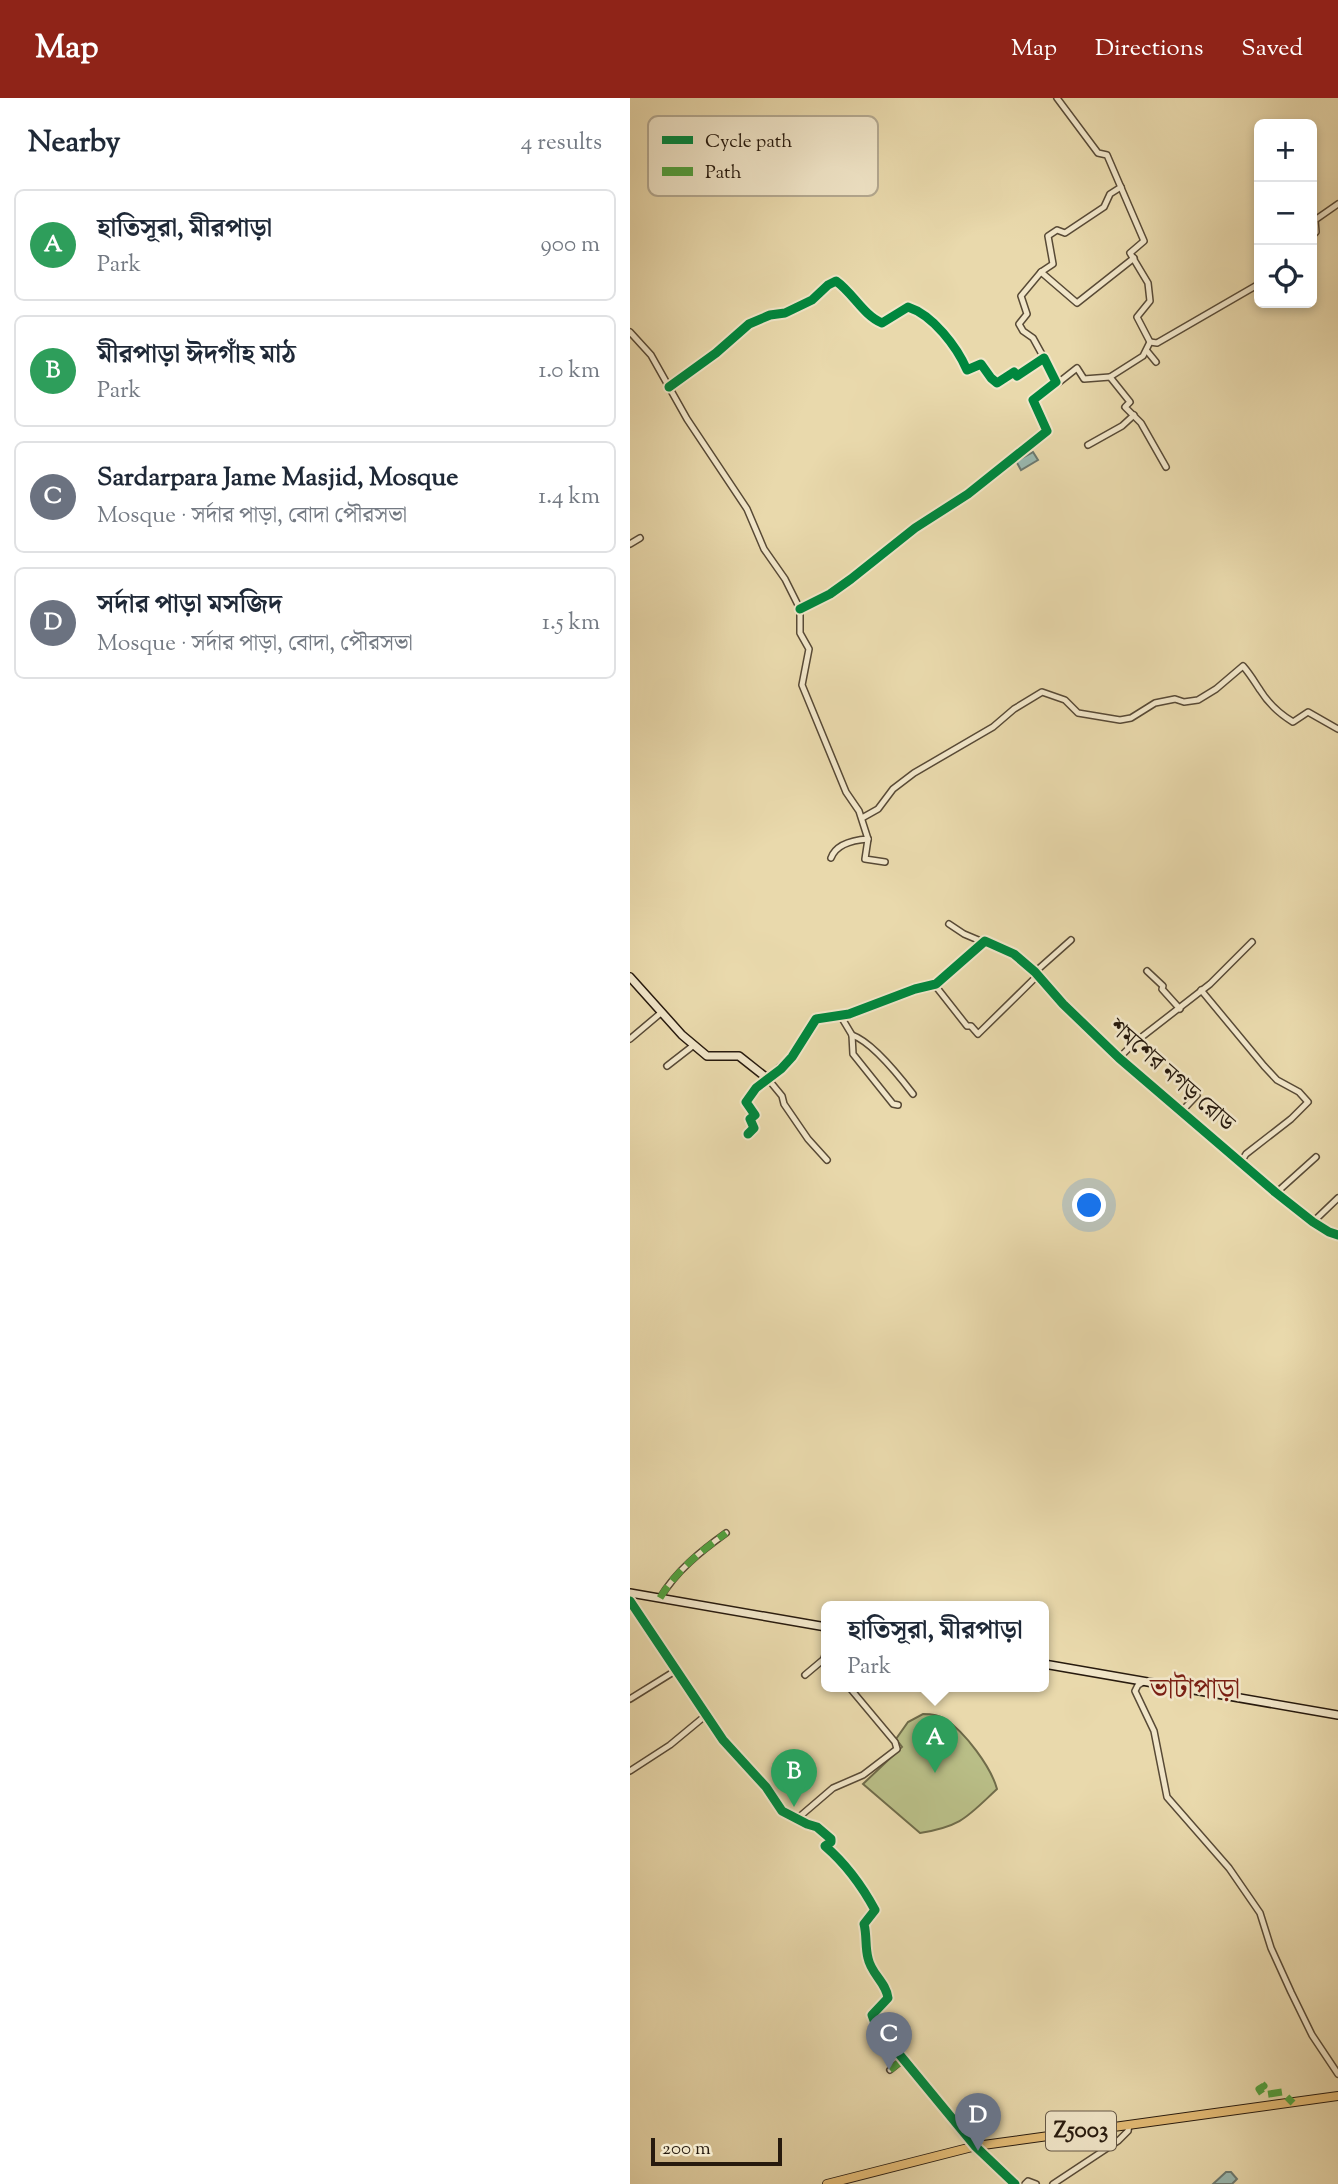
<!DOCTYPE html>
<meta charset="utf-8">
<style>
body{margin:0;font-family:"Sorts Mill Goudy","Noto Serif Bengali",serif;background:#f2f2f3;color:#1f2937}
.controls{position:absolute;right:21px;top:21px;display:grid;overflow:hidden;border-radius:10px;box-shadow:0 4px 10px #0003}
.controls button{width:63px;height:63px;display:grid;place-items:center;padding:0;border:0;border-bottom:2px solid #e0e1e3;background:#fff;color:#1f2937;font:35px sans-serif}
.scale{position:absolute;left:21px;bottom:18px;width:131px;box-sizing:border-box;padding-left:7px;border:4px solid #271a0e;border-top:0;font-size:19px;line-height:24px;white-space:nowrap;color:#271a0e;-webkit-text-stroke:5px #f1e6c9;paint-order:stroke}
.you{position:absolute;left:460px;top:1108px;width:24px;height:24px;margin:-18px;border:5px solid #fff;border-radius:50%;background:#1a73e8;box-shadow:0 0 0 10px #1a73e833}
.badge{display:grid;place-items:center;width:46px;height:46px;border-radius:50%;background:#8f2418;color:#fff;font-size:23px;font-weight:700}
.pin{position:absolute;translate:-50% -58px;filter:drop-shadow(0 2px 4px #0008)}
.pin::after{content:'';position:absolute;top:37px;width:24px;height:21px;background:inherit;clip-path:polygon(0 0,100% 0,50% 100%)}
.popup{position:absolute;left:191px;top:1503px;width:228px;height:91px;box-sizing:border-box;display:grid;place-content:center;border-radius:10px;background:#fff;filter:drop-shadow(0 2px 5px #0005);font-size:23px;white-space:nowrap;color:#747a83}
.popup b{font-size:26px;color:#1f2937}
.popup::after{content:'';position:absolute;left:50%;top:100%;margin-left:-14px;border:14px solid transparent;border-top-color:#fff}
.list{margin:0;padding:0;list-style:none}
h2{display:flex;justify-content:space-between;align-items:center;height:91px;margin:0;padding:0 28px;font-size:30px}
h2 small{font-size:23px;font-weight:400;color:#747a83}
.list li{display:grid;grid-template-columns:46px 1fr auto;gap:21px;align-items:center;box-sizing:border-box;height:112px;margin:0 14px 14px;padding:0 14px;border:2px solid #e0e1e3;border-radius:10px}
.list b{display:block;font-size:26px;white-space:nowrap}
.list p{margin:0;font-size:23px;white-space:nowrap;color:#747a83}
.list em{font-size:23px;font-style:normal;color:#747a83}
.icon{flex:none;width:38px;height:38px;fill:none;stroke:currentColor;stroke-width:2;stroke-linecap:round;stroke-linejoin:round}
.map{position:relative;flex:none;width:708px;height:2086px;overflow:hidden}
header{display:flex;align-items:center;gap:42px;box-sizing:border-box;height:98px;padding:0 35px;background:#8f2418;color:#fff}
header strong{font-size:33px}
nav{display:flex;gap:38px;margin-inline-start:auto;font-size:24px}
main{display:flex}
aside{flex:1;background:#fff}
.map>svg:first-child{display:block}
.green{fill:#b9be87;stroke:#706c4a;stroke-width:2}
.water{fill:#99b9b1;stroke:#6b7970;stroke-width:2}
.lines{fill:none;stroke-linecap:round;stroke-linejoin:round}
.street-casing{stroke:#584a36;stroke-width:8}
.secondary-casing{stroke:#271a0e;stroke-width:10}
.primary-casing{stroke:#271a0e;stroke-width:10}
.street{stroke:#f1e6c9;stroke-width:5}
.secondary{stroke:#f1e6c9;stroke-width:7}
.primary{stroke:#e4bc76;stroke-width:8}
.quiet{stroke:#51a13e;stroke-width:7;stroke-dasharray:14 7;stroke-linecap:butt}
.cycleway-casing{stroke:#f1e6c9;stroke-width:13}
.cycleway{stroke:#00873e;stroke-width:9}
.labels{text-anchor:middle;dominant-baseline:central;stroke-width:5;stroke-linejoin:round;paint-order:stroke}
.shield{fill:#f1e6c9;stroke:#645746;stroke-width:2}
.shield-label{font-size:23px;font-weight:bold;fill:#271a0e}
.street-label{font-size:24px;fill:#271a0e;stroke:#f1e6c9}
.quarter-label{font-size:28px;fill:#7a1f14;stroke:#f1e6c9}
.key{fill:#f1e6c9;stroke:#b4a991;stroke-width:2}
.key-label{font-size:19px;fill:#271a0e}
</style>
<header>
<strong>Map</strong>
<nav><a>Map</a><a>Directions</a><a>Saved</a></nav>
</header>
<main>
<aside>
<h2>Nearby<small>4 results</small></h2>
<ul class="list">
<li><span class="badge" style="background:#2e9e5b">A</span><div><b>হাতিসূরা, মীরপাড়া</b><p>Park</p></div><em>900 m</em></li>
<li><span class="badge" style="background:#2e9e5b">B</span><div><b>মীরপাড়া ঈদগাঁহ মাঠ</b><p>Park</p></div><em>1.0 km</em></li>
<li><span class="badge" style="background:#6b7280">C</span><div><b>Sardarpara Jame Masjid, Mosque</b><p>Mosque · সর্দার পাড়া, বোদা পৌরসভা</p></div><em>1.4 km</em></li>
<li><span class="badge" style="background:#6b7280">D</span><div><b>সর্দার পাড়া মসজিদ</b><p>Mosque · সর্দার পাড়া, বোদা, পৌরসভা</p></div><em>1.5 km</em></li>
</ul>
</aside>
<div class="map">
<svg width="708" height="2086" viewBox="0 0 708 2086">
<rect width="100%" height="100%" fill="#e9d9ac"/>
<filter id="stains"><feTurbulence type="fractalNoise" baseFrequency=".00286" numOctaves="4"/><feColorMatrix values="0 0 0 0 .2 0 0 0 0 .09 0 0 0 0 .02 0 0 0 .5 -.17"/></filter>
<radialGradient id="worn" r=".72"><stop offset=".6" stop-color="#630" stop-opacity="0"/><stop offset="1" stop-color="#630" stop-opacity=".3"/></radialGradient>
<path class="green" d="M293,1616C301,1616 309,1617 315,1621C335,1634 361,1669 367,1691C337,1719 332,1728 290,1735L233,1686L272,1649L266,1641L278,1624Z"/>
<g class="water">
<polygon points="403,354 408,362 391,372 386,363"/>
<polygon points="596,2074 601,2074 607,2081 602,2086 583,2086"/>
</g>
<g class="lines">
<defs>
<g id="street">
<polyline points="427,0 468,55 477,57 514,143 500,155 518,185 520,203 507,219 520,244"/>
<polyline points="682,138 686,134 685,122 708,106"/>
<polyline points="411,174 447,205 504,160"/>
<path d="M0,234L21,257L57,321L117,411L134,451L155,481L170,511V535L179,551L172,587L216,694L229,713L238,741C224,742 206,746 201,760"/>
<polyline points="517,253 526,264"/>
<polyline points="414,260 403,240 393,233 389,226 397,216 391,198 411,174 423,166 418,138 427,132 435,135 474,109 480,96 491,89"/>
<polyline points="426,284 428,285 447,270 454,281 480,279"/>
<path d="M39,289L86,255L119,226L140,217L155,215L182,202L198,187L206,183C223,195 234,218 252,225L278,209C303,217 327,249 337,272L351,266L361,280L367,285L384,274L387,278L414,260L426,284L403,302L417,333L338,396L285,430L221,481L200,496L170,511"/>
<polyline points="458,347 492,328 504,317"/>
<polyline points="536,369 511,325 495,309 500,304 480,279 513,258 520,244 527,245 629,186"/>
<polyline points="0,446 10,440"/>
<path d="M232,720L248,711L263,691L284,675L363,629L384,611L412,594L435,602L448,615L490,622L501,620L525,605L545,601L554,604L568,602L586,591L613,568C620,576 624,583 630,592C638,605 650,616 663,624L678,614L708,631"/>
<polyline points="238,741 235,761 255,764"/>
<polyline points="319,826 334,836 353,844"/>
<polyline points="517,873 533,888 532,891 550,911"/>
<polyline points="405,874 441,842"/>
<polyline points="304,886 337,928 341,928 348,936 408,877"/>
<polyline points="571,892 634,968 647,982 669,994 678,1004 661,1021 616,1056 611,1064"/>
<polyline points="210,917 222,937 223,956 263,1006 268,1007"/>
<path d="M222,937C242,944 270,979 283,996"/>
<polyline points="0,941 32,914"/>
<polyline points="489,960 504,945 580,886 622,844"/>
<polyline points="37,968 64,947"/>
<polyline points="551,1014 567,997"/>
<polyline points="118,1036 124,1030 120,1021 125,1017 116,1004 126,990 138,981 152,998 154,1006 178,1041 197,1062"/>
<polyline points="646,1095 686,1059"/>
<polyline points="683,1124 708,1100"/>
<path d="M30,1500C46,1473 71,1453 96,1435"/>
<path d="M0,1503L93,1642L136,1689L152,1713L177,1726L187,1729L201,1741V1744L195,1748C216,1766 232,1788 245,1812L234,1826C237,1838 235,1849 238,1860C241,1876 256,1884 258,1900L242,1917L246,1928L345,2048L385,2086"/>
<polyline points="196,1552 194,1561 196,1571"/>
<polyline points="175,1577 194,1561"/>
<polyline points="513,1584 508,1587 505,1593 524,1633 537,1699 599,1770 630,1815 641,1850 661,1894 682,1937 708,1976"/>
<polyline points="0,1601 45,1573"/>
<polyline points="0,1673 40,1647 75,1618"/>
<polyline points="168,1720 203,1690 233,1677 267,1651 265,1644 219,1589"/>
<polyline points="260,1972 275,1960"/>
<polyline points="395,2086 398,2083 406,2086"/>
<polyline points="423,2086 488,2043 498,2033 499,2027"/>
</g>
<g id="secondary">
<polyline points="0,879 52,937 77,958 109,958 138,981 162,959 186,921 219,916 285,891 306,886 355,843 384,856 405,874 433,906 489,960 645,1094 683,1124 699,1134 708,1137"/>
<polyline points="0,1495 196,1529"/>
<polyline points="414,1566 708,1617"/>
</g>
<polyline id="primary" points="197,2086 346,2048 708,1998"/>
</defs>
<use href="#street" class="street-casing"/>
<use href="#secondary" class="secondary-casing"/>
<use href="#primary" class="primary-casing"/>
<use href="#street" class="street"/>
<use href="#secondary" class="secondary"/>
<use href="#primary" class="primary"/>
<g class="quiet">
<path d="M30,1500C46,1473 71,1453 96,1435"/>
<polyline points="260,1972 275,1960"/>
<polyline points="632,1986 634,1988 629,1991 633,1997 652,1994 663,2005"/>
</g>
<defs>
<g id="cycleway">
<path d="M39,289L86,255L119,226L140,217L155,215L182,202L198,187L206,183C223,195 234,218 252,225L278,209C303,217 327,249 337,272L351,266L361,280L367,285L384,274L387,278L414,260L426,284L403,302L417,333L338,396L285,430L221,481L200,496L170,511"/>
<polyline points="118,1036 124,1030 120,1021 125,1017 116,1004 126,990 151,971 162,959 186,921 219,916 285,891 306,886 355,843 384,856 405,874 433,906 489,960 645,1094 683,1124 699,1134 708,1137"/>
<path d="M0,1503L93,1642L136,1689L152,1713L177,1726L187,1729L201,1741V1744L195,1748C216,1766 232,1788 245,1812L234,1826C237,1838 235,1849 238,1860C241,1876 256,1884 258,1900L242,1917L246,1928L345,2048L385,2086"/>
</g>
</defs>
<use href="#cycleway" class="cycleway-casing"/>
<use href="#cycleway" class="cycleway"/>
</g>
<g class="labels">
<rect class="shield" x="416" y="2013.5" width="70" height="39" rx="5"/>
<g class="shield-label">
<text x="451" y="2033">Z5003</text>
</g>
<g class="street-label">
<text transform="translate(541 978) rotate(41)">শমশের নগড় রোড</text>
</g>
<g class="quarter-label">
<text x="565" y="1593">ভাটাপাড়া</text>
</g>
</g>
<rect x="18" y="18" width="230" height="80" rx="10" class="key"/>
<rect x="32" y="38" width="31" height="8" fill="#00873e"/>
<rect x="32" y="69" width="31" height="9" fill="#51a13e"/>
<g class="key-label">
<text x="75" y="49">Cycle path</text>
<text x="75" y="80">Path</text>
</g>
<rect width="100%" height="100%" filter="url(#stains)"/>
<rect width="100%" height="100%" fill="url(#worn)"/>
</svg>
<div class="controls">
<button>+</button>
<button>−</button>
<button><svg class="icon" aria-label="locate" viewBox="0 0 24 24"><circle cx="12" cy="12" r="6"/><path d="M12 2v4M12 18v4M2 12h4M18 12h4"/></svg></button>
</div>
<div class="scale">200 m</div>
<div class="you"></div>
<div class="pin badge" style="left:305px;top:1675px;background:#2e9e5b">A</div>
<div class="popup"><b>হাতিসূরা, মীরপাড়া</b>Park</div>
<div class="pin badge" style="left:164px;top:1709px;background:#2e9e5b">B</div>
<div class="pin badge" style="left:259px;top:1972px;background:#6b7280">C</div>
<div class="pin badge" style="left:348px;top:2053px;background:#6b7280">D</div>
</div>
</main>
